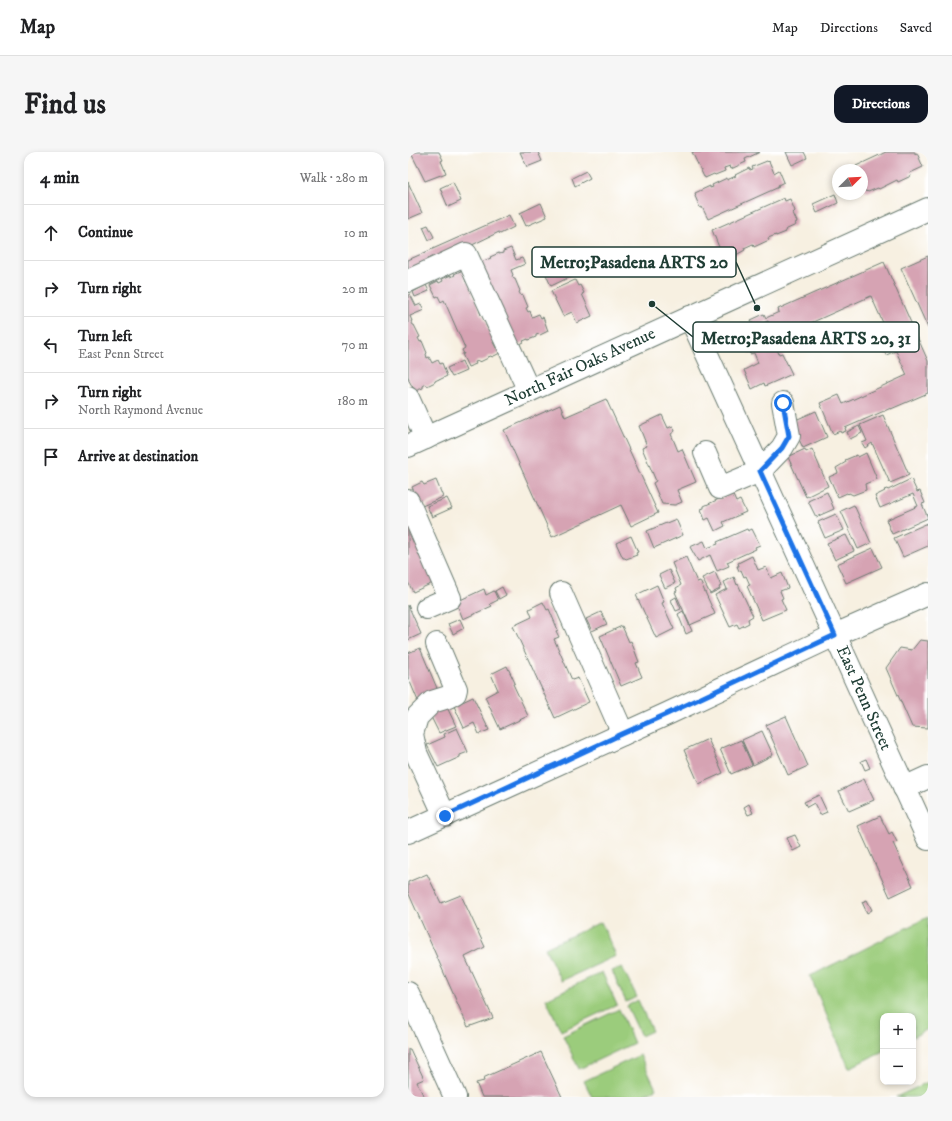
<!DOCTYPE html>
<meta charset="utf-8">
<style>
body{margin:0;font-family:"IM FELL DW Pica",serif;background:#f6f6f6;color:#202124}
.controls{position:absolute;right:12px;bottom:12px;display:grid;overflow:hidden;border-radius:8px;box-shadow:0 2px 6px #0003}
.controls button{width:36px;height:36px;display:grid;place-items:center;padding:0;border:0;border-bottom:1px solid #e0e0e0;background:#fff;color:#202124;font:20px sans-serif}
.compass{position:absolute;left:424px;top:12px;width:36px;height:36px;border-radius:50%;background:#fff;box-shadow:0 2px 6px #0003;rotate:66deg}
.stop{position:absolute;width:12px;height:12px;margin:-9px;border:3px solid #1a73e8;border-radius:50%;background:#fff}
.stop.end{background:#1a73e8;border-color:#fff;box-shadow:0 1px 4px #0008}
.list{margin:0;padding:0;list-style:none}
h2{display:flex;justify-content:space-between;align-items:center;height:52px;margin:0;padding:0 16px;font-size:17px}
h2 small{font-size:13px;font-weight:400;color:#757577}
.list li{display:grid;grid-template-columns:26px 1fr auto;gap:12px;align-items:center;box-sizing:border-box;height:56px;padding:0 16px;border-top:1px solid #e0e0e0}
.list b{display:block;font-size:15px;white-space:nowrap}
.list p{margin:0;font-size:13px;white-space:nowrap;color:#757577}
.list em{font-size:13px;font-style:normal;color:#757577}
.icon{flex:none;width:22px;height:22px;fill:none;stroke:currentColor;stroke-width:2;stroke-linecap:round;stroke-linejoin:round}
.map{position:relative;flex:none;width:520px;height:945px;overflow:hidden;border-radius:12px}
header{display:flex;align-items:center;gap:24px;box-sizing:border-box;height:56px;padding:0 20px;background:#fff;border-bottom:1px solid #e0e0e0}
header strong{font-size:19px}
nav{display:flex;gap:22px;margin-inline-start:auto;font-size:14px}
.intro{display:flex;align-items:center;justify-content:space-between;box-sizing:border-box;height:96px;padding:0 24px}
h1{margin:0;font-size:28px}
.button{padding:10px 18px;border-radius:12px;background:#111827;color:#fff;font-size:14px;font-weight:700}
main{display:flex;gap:24px;padding:0 24px}
aside{flex:1;background:#fff;border-radius:12px;box-shadow:0 2px 6px #0003}
.map>svg:first-child{display:block}
.green{fill:#9bcc7b;stroke:#5d8458}
.building{fill:#d6a3b3}
.lines{fill:none;stroke-linecap:round;stroke-linejoin:round}
.minor-casing{stroke:#6b7c71;stroke-width:24}
.major-casing{stroke:#6b7c71;stroke-width:24}
.minor{stroke:#fff;stroke-width:22}
.major{stroke:#fff;stroke-width:22}
.route{stroke:#1a73e8;stroke-width:5}
.labels{text-anchor:middle;dominant-baseline:central;stroke-width:3;stroke-linejoin:round;paint-order:stroke}
.street-label{font-size:17px;fill:#1f3d34;stroke:#fff}
.leader{fill:none;stroke:#1f3d34;stroke-width:1.5}
.callout-dot{fill:#1f3d34;stroke:#fff;stroke-width:1.5}
.callout{fill:#fff;stroke:#1f3d34;stroke-width:1.5}
.callout-label{font-size:18px;text-anchor:middle;font-weight:bold;fill:#1f3d34}
</style>
<header>
<strong>Map</strong>
<nav><a>Map</a><a>Directions</a><a>Saved</a></nav>
</header>
<div class="intro"><h1>Find us</h1><a class="button">Directions</a></div>
<main>
<aside>
<h2>4 min<small>Walk · 280 m</small></h2>
<ul class="list">
<li><svg class="icon" aria-label="ahead" viewBox="0 0 24 24"><path d="M12 20V5M6 11l6-6 6 6"/></svg><div><b>Continue</b></div><em>10 m</em></li>
<li><svg class="icon" aria-label="right" viewBox="0 0 24 24"><path d="M7 20v-9h11M14 6l5 5-5 5"/></svg><div><b>Turn right</b></div><em>20 m</em></li>
<li><svg class="icon" aria-label="left" viewBox="0 0 24 24"><path d="M17 20v-9H6M10 6l-5 5 5 5"/></svg><div><b>Turn left</b><p>East Penn Street</p></div><em>70 m</em></li>
<li><svg class="icon" aria-label="right" viewBox="0 0 24 24"><path d="M7 20v-9h11M14 6l5 5-5 5"/></svg><div><b>Turn right</b><p>North Raymond Avenue</p></div><em>180 m</em></li>
<li><svg class="icon" aria-label="arrive" viewBox="0 0 24 24"><path d="M6 21V4h12l-3 4 3 4H6"/></svg><div><b>Arrive at destination</b></div></li>
</ul>
</aside>
<div class="map">
<svg width="520" height="945" viewBox="0 0 520 945">
<rect width="100%" height="100%" fill="#fff"/>
<filter id="ink" filterUnits="userSpaceOnUse"><feTurbulence type="fractalNoise" baseFrequency=".025" numOctaves="2"/><feDisplacementMap in="SourceGraphic" scale="8" xChannelSelector="R" yChannelSelector="G"/><feConvolveMatrix kernelMatrix="1 2 1 2 8 2 1 2 1" color-interpolation-filters="sRGB"/></filter>
<filter id="wash" filterUnits="userSpaceOnUse"><feTurbulence type="fractalNoise" baseFrequency=".012" numOctaves="4" result="noise"/><feDisplacementMap in="SourceGraphic" scale="16" xChannelSelector="R" yChannelSelector="G"/><feGaussianBlur stdDeviation="0.9" result="paint"/><feColorMatrix in="noise" values="0 0 0 0 0 0 0 0 0 0 0 0 0 0 0 0 0 1.4 0 .05"/><feComposite in="paint" operator="in"/></filter>
<g filter="url(#wash)">
<rect width="100%" height="100%" fill="#f7f0e1"/>
<g class="green">
<polygon points="520,765 520,877 505,885 505,864 475,864 475,899 441,916 402,824"/>
<polygon points="193,770 208,804 153,829 137,796"/>
<polygon points="214,815 229,845 218,850 204,819"/>
<polygon points="194,820 209,853 153,879 138,847"/>
<polygon points="230,848 244,879 233,884 219,854"/>
<polygon points="211,857 226,891 171,917 155,884"/>
<polygon points="232,903 248,937 231,945 184,945 176,929"/>
<polygon points="520,930 520,945 488,945"/>
</g>
<g id="blocks">
<g class="building">
<polygon points="0,0 31,0 35,8 33,9 38,21 17,29 4,3 1,4"/>
<polygon points="112,0 130,0 134,9 119,15"/>
<polygon points="284,0 352,0 337,7 338,10 323,17 322,14 316,16 317,19 307,23 306,22 297,26 297,25 296,25"/>
<polygon points="378,0 396,0 399,6 384,13"/>
<polygon points="478,0 507,0 507,2 509,1 515,15 502,21 503,24 490,30 489,28 471,37 470,36 460,40 459,39 458,40 454,31 454,18 446,18 449,17 448,14"/>
<polygon points="359,9 360,10 361,9 366,21 371,18 376,30 370,33 371,35 300,67 294,55 292,56 287,44 288,43 287,41 302,34 302,36 305,35 304,33 319,26 319,28 328,24 327,23 341,16 342,18 345,17 344,15"/>
<polygon points="178,19 182,26 167,34 164,26"/>
<polygon points="0,30 14,61 0,67"/>
<polygon points="45,30 53,49 40,55 32,36"/>
<polygon points="427,42 430,51 409,61 405,52"/>
<polygon points="376,46 377,49 382,47 387,59 385,61 389,70 387,71 388,73 377,78 378,80 368,84 368,83 360,86 361,88 346,95 345,92 336,96 337,98 328,103 328,102 319,106 318,103 315,105 304,78"/>
<polygon points="133,51 139,65 118,74 112,61"/>
<polygon points="101,63 106,75 92,82 91,80 62,94 0,123 0,108"/>
<polygon points="20,73 26,85 21,88 15,75"/>
<polygon points="103,96 108,108 114,106 117,112 103,118 105,123 104,124 106,127 107,127 112,139 111,140 113,144 115,143 120,155 118,156 120,160 122,159 124,165 131,162 133,166 135,165 140,179 132,183 131,182 128,183 128,185 120,188 120,187 115,189 116,190 108,194 70,111 83,106 82,105 91,101 91,102 95,101 95,99"/>
<polygon points="154,102 164,124 143,134 133,111"/>
<polygon points="520,104 520,176 493,116"/>
<polygon points="476,110 520,209 520,241 483,257 483,256 437,276 438,279 433,281 432,279 425,282 412,251 431,243 435,252 499,223 488,199 478,203 474,194 466,198 461,185 469,182 467,177 476,173 463,144 369,186 371,189 366,191 371,202 374,201 384,222 357,234 356,231 344,237 336,218 350,211 346,201 342,202 335,187 362,175 360,169 346,176 343,168 356,162 358,166 371,160 370,157"/>
<polygon points="55,118 57,124 56,124 58,130 60,129 65,141 64,141 66,146 67,146 72,157 71,157 73,163 74,162 80,173 78,173 81,179 82,178 87,190 85,190 88,196 89,195 92,201 84,205 83,204 80,205 80,206 72,210 71,209 67,210 68,212 60,215 54,202 56,202 54,198 57,196 36,148 33,150 30,144 28,145 22,133 30,129 31,131 35,129 34,127 43,123 43,125 47,123 46,122"/>
<polygon points="167,128 170,134 172,133 176,141 174,142 184,164 169,171 164,160 155,164 143,139"/>
<polygon points="18,133 21,139 7,145 5,140"/>
<polygon points="2,142 8,154 13,152 16,158 2,164 4,169 3,169 5,173 6,173 12,185 10,186 12,190 14,189 19,201 18,202 19,206 21,205 24,211 30,208 32,212 34,211 39,224 31,228 31,227 27,229 27,230 19,234 18,232 15,234 15,236 7,239 0,227 1,227 0,224 0,143"/>
<polygon points="54,209 58,219 44,225 39,216"/>
<polygon points="198,247 250,361 223,374 213,353 144,385 96,278 152,253 157,265"/>
<polygon points="408,259 419,285 395,296 383,270"/>
<polygon points="254,263 260,276 265,274 267,279 263,282 270,299 274,297 288,330 269,338 274,350 267,353 254,352 245,331 248,329 234,296 239,294 231,274"/>
<polygon points="475,263 501,323 482,331 464,291 457,296 454,291 459,289 452,273"/>
<polygon points="451,274 454,281 442,287 439,280"/>
<polygon points="397,297 398,300 404,297 420,334 398,345 380,305"/>
<polygon points="458,301 469,327 457,332 458,338 445,343 441,341 440,342 439,341 430,345 421,325 430,321 428,316 438,310 437,308 449,303 450,305"/>
<polygon points="503,327 509,340 512,339 517,351 514,352 520,366 484,382 478,368 510,354 505,342 472,356 467,344 477,339 476,338 479,337 480,338"/>
<polygon points="28,328 35,345 14,354 10,348 4,335 14,330 16,333"/>
<polygon points="419,340 426,357 408,365 400,349"/>
<polygon points="324,341 328,350 332,348 338,360 315,370 317,374 307,379 301,366 297,368 293,357 296,356 296,354"/>
<polygon points="39,346 44,356 24,365 19,354"/>
<polygon points="446,353 463,391 450,397 433,359"/>
<polygon points="428,362 436,378 417,386 410,370"/>
<polygon points="0,365 29,429 5,440 0,430"/>
<polygon points="268,367 275,383 246,396 239,379"/>
<polygon points="520,371 520,394 495,405 486,386"/>
<polygon points="339,377 340,379 344,377 352,393 347,395 348,397 319,410 321,414 309,419 302,403 290,409 282,395 296,389 299,396 310,392 309,390"/>
<polygon points="438,383 446,399 427,408 419,391"/>
<polygon points="223,384 230,400 228,401 229,403 218,407 217,406 215,406 208,391"/>
<polygon points="465,396 474,415 438,431 429,412"/>
<polygon points="344,404 350,418 358,415 363,426 374,421 380,436 372,439 375,446 373,447 378,458 354,468 339,434 342,433 338,424 336,425 333,418 331,419 329,414 331,414 330,411"/>
<polygon points="278,405 289,430 292,429 307,462 282,473 267,440 269,439 268,436 273,433 264,411"/>
<polygon points="261,418 267,431 257,436 251,423"/>
<polygon points="307,420 313,434 311,435 312,437 302,442 294,426"/>
<polygon points="326,425 329,433 330,432 345,464 340,467 341,471 331,476 329,472 322,475 307,443 319,437 316,430"/>
<polygon points="249,433 256,450 254,451 266,477 248,486 228,443"/>
<polygon points="94,435 98,443 91,447 87,439"/>
<polygon points="76,437 78,443 86,439 90,448 82,452 84,454 55,467 48,450"/>
<polygon points="268,445 273,457 268,459 263,448"/>
<polygon points="135,450 139,458 141,457 150,478 148,479 151,485 146,487 164,528 170,526 181,550 147,566 105,474 124,465 121,457"/>
<polygon points="0,453 13,482 0,488"/>
<polygon points="275,459 284,479 278,482 270,462"/>
<polygon points="193,460 199,472 184,479 178,467"/>
<polygon points="52,467 56,476 45,482 40,472"/>
<polygon points="214,474 221,490 223,489 231,510 228,511 234,525 213,534 192,484"/>
<polygon points="512,488 520,489 520,576 504,575 478,516 492,496 504,498"/>
<polygon points="12,496 31,541 10,549 0,525 0,501"/>
<polygon points="99,514 107,531 105,532 120,564 92,577 77,545 90,538 83,522"/>
<polygon points="65,545 81,578 71,582 66,571 56,576 46,554"/>
<polygon points="37,551 48,574 31,581 20,559"/>
<polygon points="378,564 400,614 380,623 358,573"/>
<polygon points="49,576 60,600 52,603 52,605 30,615 19,593 37,585 36,582"/>
<polygon points="354,579 365,603 345,613 334,588"/>
<polygon points="300,587 315,621 291,632 276,598"/>
<polygon points="333,588 344,613 323,622 312,597"/>
<polygon points="458,607 462,616 457,618 453,609"/>
<polygon points="456,627 466,648 441,659 431,639"/>
<polygon points="411,643 419,660 412,663 406,651 399,655 396,650"/>
<polygon points="341,652 345,661 340,663 336,655"/>
<polygon points="472,664 481,682 484,680 489,690 485,691 505,734 482,745 450,674"/>
<polygon points="387,683 393,695 385,699 379,686"/>
<polygon points="19,722 33,751 53,743 77,795 57,805 85,866 60,875 0,740 0,730"/>
<polygon points="459,748 464,758 459,761 454,750"/>
<polygon points="0,897 2,897 16,927 9,930 16,945 0,945"/>
<polygon points="133,900 154,945 74,945 68,931 76,929 75,926"/>
</g>
</g>
</g>
<g filter="url(#ink)">
<use href="#blocks" fill-opacity="0" stroke="#6b7c71" stroke-width="1"/>
<g class="lines">
<defs>
<g id="minor">
<polyline points="0,129 58,102 121,239"/>
<polyline points="282,165 520,687"/>
<polyline points="0,246 18,286"/>
<polyline points="297,301 312,336 352,319 374,296 381,284 375,251"/>
<polyline points="0,349 42,446 19,456"/>
<polyline points="153,441 215,582"/>
<polyline points="29,492 48,537 47,541 40,545 24,550 9,565 4,582 8,601 37,664"/>
<polyline points="496,636 520,625"/>
<polyline points="0,680 259,562 427,483 520,442"/>
<polyline points="0,841 47,945"/>
</g>
<polyline id="major" points="0,294 520,57"/>
</defs>
<use href="#minor" class="minor-casing"/>
<use href="#major" class="major-casing"/>
<use href="#minor" class="minor"/>
<use href="#major" class="major"/>
</g>
</g>
<g class="lines" filter="url(#ink)">
<polyline class="route" points="37,664 214,582 259,562 427,483 352,319 374,296 381,284 375,251"/>
</g>
<g class="labels">
<g class="street-label">
<text transform="translate(172 215) rotate(-25)">North Fair Oaks Avenue</text>
<text transform="translate(456 546) rotate(66)">East Penn Street</text>
</g>
</g>
<path class="leader" d="M349 156L328 110M244 152L285 185"/>
<g class="callout-dot">
<circle cx="349" cy="156" r="4"/>
<circle cx="244" cy="152" r="4"/>
</g>
<g class="callout">
<rect x="124" y="95" width="204" height="30" rx="4"/>
<rect x="285" y="170" width="226" height="30" rx="4"/>
</g>
<g class="callout-label">
<text x="226" y="116">Metro;Pasadena ARTS 20</text>
<text x="398" y="192">Metro;Pasadena ARTS 20, 31</text>
</g>
</svg>
<div class="controls">
<button>+</button>
<button>−</button>
</div>
<svg class="compass" viewBox="-18 -18 36 36"><path d="M0-13l5 13h-10z" fill="#e53935"/><path d="M0 13l5-13h-10z" fill="#757577"/></svg>
<div class="stop" style="left:375px;top:251px"></div>
<div class="stop end" style="left:37px;top:664px"></div>
</div>
</main>
